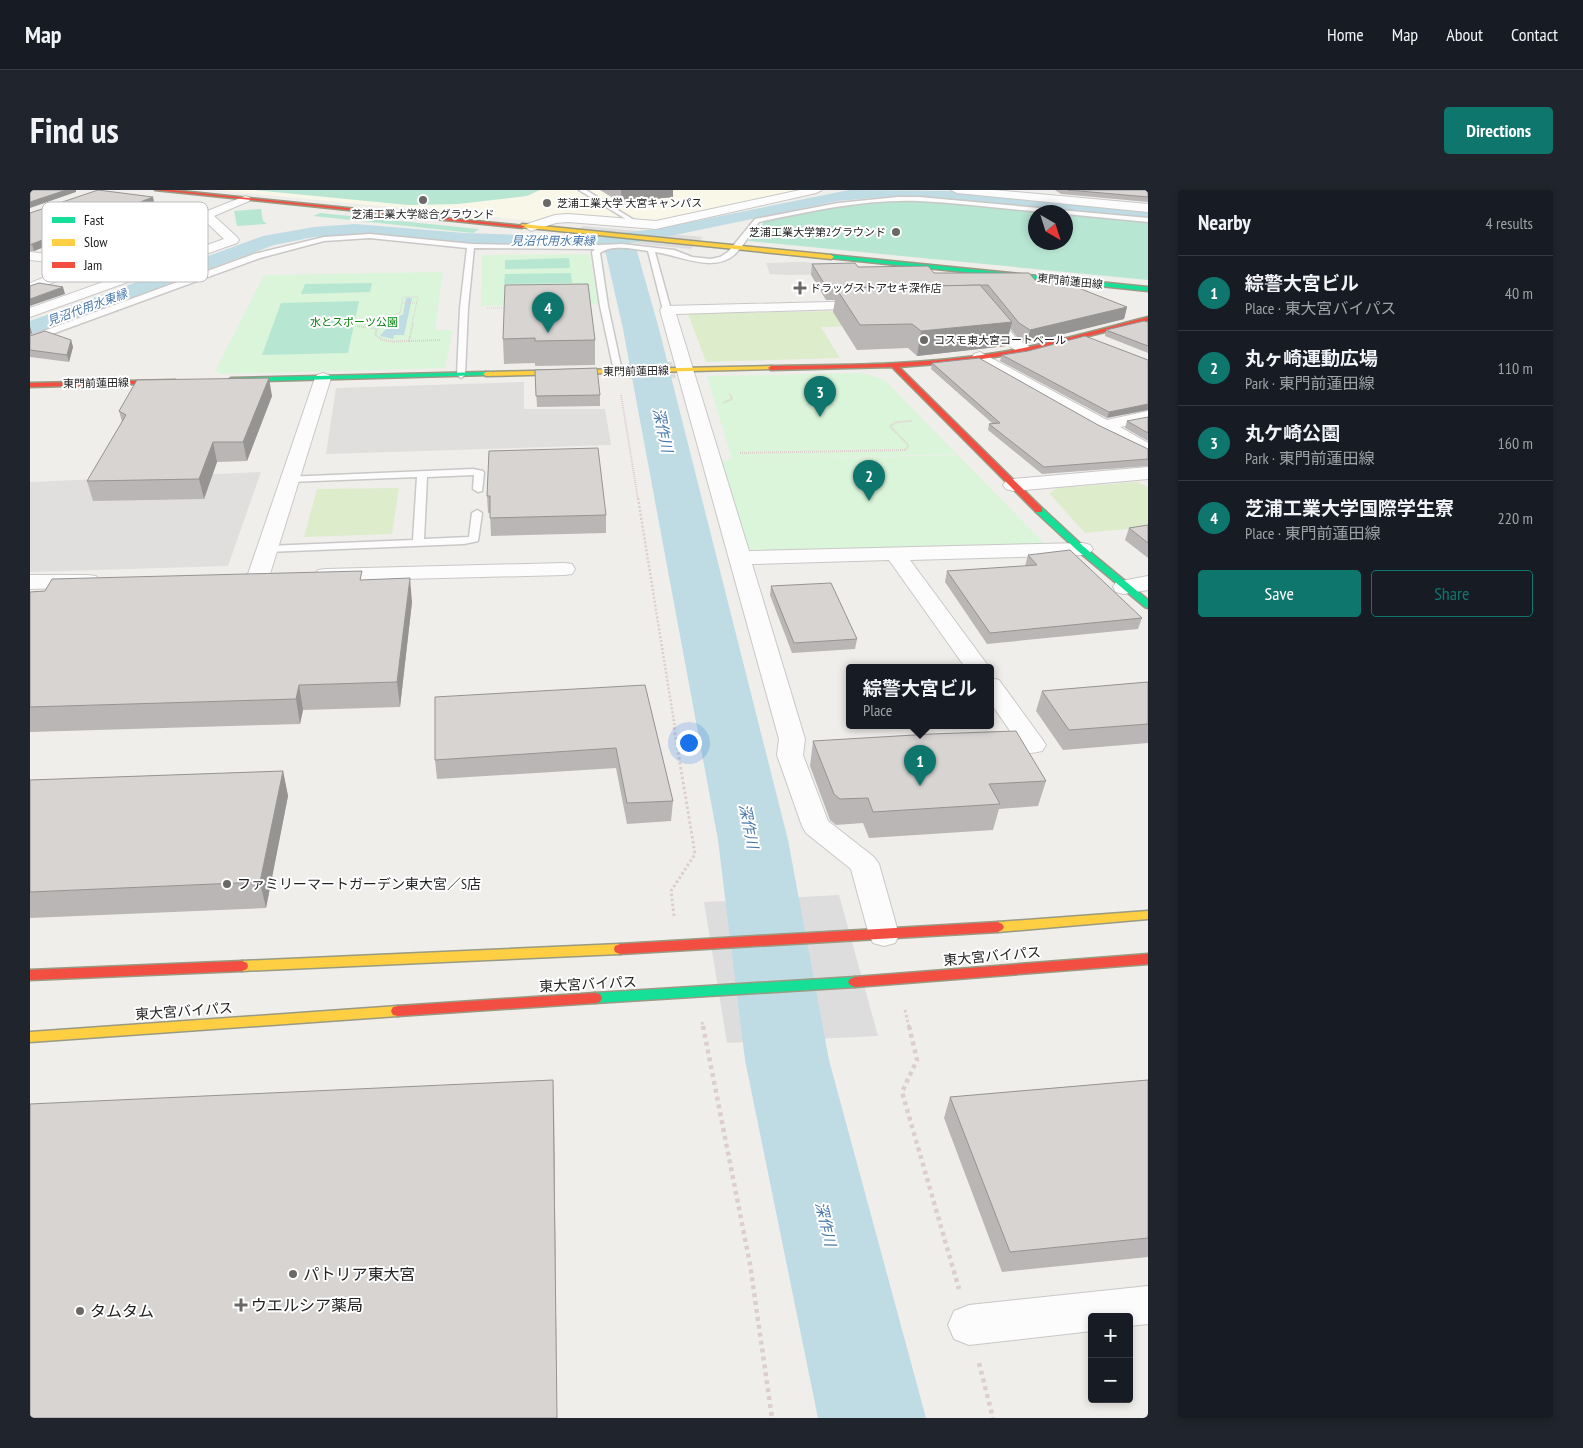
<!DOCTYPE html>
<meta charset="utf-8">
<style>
body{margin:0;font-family:"PT Sans Narrow","Noto Sans JP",sans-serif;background:#20242c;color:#f1f3f6}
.controls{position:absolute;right:15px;bottom:15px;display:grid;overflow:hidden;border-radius:5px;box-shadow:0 2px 8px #0003}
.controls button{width:45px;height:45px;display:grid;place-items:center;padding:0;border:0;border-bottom:1px solid #363941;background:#171b24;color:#f1f3f6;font:25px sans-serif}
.compass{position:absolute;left:998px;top:15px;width:45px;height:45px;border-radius:50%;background:#171b24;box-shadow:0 2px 8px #0003;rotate:141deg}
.you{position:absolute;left:658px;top:552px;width:18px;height:18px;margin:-12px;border:4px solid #fff;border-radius:50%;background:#1a73e8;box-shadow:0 0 0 8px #1a73e833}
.badge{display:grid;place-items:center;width:32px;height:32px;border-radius:50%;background:#0f766e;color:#fff;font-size:16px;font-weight:700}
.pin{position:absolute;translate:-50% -41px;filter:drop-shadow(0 1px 2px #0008)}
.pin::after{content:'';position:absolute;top:26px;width:18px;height:15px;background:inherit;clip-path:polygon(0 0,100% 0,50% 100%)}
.popup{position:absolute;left:816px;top:474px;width:148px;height:65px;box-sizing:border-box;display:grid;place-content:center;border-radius:5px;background:#171b24;filter:drop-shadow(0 1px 4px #0005);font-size:16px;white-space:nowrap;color:#9ea1a6}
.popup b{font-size:19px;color:#f1f3f6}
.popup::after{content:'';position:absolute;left:50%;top:100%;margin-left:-10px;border:10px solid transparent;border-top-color:#171b24}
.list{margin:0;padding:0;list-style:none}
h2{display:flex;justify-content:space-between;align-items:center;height:65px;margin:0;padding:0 20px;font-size:21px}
h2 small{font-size:16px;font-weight:400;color:#9ea1a6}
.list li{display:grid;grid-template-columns:32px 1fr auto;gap:15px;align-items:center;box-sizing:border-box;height:75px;padding:0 20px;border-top:1px solid #363941}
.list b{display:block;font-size:19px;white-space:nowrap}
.list p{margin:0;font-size:16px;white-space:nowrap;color:#9ea1a6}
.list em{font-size:16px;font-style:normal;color:#9ea1a6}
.actions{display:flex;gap:10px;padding:15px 20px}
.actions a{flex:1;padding:11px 0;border:1px solid #0f766e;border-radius:5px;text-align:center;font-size:18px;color:#0f766e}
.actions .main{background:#0f766e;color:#fff}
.map{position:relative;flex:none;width:1118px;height:1228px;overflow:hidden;border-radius:5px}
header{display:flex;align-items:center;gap:30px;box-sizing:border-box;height:70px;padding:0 25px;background:#171b24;border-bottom:1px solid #363941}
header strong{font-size:24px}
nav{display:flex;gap:28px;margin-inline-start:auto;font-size:18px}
.intro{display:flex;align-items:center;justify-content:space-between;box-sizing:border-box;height:120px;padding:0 30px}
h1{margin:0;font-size:35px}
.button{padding:12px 22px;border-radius:5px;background:#0f766e;color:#fff;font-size:18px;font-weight:700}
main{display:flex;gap:30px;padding:0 30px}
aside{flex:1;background:#171b24;border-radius:5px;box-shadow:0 2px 8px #0003}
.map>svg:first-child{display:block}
.education{fill:#f8f7e8}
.grass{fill:#ddeccb}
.park{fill:#daf5da}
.pitch{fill:#b7e6d2}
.parking{fill:#e0dfde}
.water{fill:#bfdbe3}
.pier{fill:#dedddd}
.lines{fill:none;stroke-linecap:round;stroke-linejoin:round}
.canal{fill:#bfdbe3;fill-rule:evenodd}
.river{fill:#bfdbe3;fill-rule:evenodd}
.lane-casing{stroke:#c9c8c7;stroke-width:3}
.street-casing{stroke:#c9c8c7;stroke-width:2}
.fast-casing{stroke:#999a82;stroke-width:3}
.slow-casing{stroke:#999a82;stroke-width:3}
.jam-casing{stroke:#999a82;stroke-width:3}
.path-far4{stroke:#dccecd;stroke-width:1;stroke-dasharray:1 1;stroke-linecap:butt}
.path-far3{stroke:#dccecd;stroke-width:2;stroke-dasharray:1 1;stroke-linecap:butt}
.path-far2{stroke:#dccecd;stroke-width:2.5;stroke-dasharray:2 2;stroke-linecap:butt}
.path-far1{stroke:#dccecd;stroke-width:3;stroke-dasharray:2.5 2.5;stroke-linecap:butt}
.path{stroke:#dccecd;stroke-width:4.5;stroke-dasharray:4 4;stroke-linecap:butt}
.lane{fill:#fdfcfc;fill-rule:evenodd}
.street{fill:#fdfcfc;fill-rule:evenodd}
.fast{fill:#16e098;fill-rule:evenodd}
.slow{fill:#ffcf43;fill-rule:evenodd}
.jam{fill:#f24e42;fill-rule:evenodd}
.wall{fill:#b9b6b5}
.shaded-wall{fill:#969493}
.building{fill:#d7d4d2;stroke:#969493}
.poi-dot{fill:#6a6968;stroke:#fff;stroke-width:2}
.labels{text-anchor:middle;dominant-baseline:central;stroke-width:4;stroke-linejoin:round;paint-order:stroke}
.far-poi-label{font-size:11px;fill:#222;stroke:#fff;text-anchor:start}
.far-street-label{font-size:11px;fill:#222;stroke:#fff}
.far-park-label{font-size:11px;fill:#0c8416;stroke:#fff}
.far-water-label{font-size:12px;font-style:italic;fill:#4a7aab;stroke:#fff}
.poi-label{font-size:14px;fill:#222;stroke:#fff;text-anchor:start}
.street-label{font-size:14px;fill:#222;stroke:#fff}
.water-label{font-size:15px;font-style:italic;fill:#4a7aab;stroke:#fff}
.near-poi-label{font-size:16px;fill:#222;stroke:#fff;text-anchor:start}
.key{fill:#fff;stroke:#bdbdbd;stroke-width:1}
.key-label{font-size:14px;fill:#222}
</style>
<header>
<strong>Map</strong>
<nav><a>Home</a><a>Map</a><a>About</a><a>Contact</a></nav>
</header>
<div class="intro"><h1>Find us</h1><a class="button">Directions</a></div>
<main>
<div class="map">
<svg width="1118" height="1228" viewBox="0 0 1118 1228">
<rect width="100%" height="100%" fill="#f0eeeb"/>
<polygon class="education" points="186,0 776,0 629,32 526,25 503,31"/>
<g class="grass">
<polygon points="940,118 957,133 791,137 810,168 676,172 658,124"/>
<polygon points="1107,292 1118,297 1118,337 1055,343 1019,303 1027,298"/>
<polygon points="369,298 362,344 274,347 287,299"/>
</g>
<g class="park">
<polygon points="559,64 569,114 451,116 452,65"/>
<polygon points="413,82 405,140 423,140 415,178 192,184 185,181 234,85"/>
<polygon points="832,183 855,190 927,264 718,270 928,265 1013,352 1011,357 726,365 718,361 692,271 702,270 677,186"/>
</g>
<g class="pitch">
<polygon points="224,0 510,0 497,6 428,14 378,15"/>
<polygon points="853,10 895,11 1017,22 1006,22 1006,52 1036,52 1036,24 1118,32 1118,90 718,51 735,31 816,14"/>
<polygon points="231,19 233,31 237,34 207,36 204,21"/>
<polygon points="290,23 449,39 443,43 283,26"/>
<polygon points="539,68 540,78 475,79 475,70"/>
<polygon points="541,83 542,93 474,94 475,84"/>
<polygon points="342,93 340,102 271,104 275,94"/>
<polygon points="329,111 318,163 232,165 251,113"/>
</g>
<g class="parking">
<polygon points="774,72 822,77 845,79 824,84 755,85 740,84 736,73"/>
<polygon points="494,192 494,219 575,219 581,255 296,264 306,198"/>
<polygon points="231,282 198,376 0,382 0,292"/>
</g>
<polygon class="water" points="376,108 382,108 374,145 364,145 363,149 350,146 356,139 366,134 364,132 366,126 373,125"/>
<g class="pier">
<polygon points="553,36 673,47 661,59 540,47"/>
<polygon points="642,172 646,188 600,189 598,173"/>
<polygon points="809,705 848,846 697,853 674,712"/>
</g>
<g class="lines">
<polygon class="canal" points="819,0 926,1 1118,20 1118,30 926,11 854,7 808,11 626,49 556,59 434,55 325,44 284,47 244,55 0,145 0,131 233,46 284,37 325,34 434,43 556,47 626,39"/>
<polygon class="river" points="580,41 591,43 607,61 629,139 758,650 799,870 896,1228 788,1228 715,870 688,650 593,139 576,64 564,50 569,43"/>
<defs>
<g id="lane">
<polygon points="549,0 556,0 612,35 607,36"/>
<path d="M868,7H889L1118,28V32L1036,24V22H1015C973,19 931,13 889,11C835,9 781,21 729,32C721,42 713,57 704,65C683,83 648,65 625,62L641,120L637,122L633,120L618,61C603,59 583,54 570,63L578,116L592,181L588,184L584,181L570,116L562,62L565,59L444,58L438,118L435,185L431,188L427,185L430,118L437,58L340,48L294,51L230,68L0,152V146L224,64L294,47L340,44L442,54L547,56L592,54L644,60L662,67L681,69L690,67L698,62L725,29L808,13Z"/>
<polygon points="443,279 453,281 454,283 452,301 448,302 443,299 444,285 397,287 394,349 439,347 442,323 447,320 452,323 448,351 434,354 237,362 231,359 237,356 383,350 387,287 259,292 254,289 255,287"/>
</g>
<g id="street">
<polygon points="770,0 792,0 786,3 626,39 538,32 526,33 501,41 495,37 497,34 525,25 538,24 626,31"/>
<polygon points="921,0 964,0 1118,14 1118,22 927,3"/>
<polygon points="215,6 219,7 221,9 219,11 184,26 207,47 209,50 207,53 0,127 0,118 194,49 174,30 0,102 0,93 45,75 0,70 0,62 60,68"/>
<polygon points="840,111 845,112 847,115 845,118 646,124 719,361 1053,353 1060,355 1063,359 1060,363 1053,365 880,370 959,477 935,477 859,370 722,374 775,549 773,565 798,631 844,667 849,674 869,745 865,753 854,756 843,753 839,745 821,679 776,643 772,636 747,565 749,549 630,120 632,117 637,116"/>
<path d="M955,115L960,116L985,147L1004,160L1002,163C981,168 958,134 948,119L950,116Z"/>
<polygon points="950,162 1077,230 1118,221 1118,231 1090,237 1118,253 1118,265 1067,240 944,170 942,167 944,164"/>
<polygon points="293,183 299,185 301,188 239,387 236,392 228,393 220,392 217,387 285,188 287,185"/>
<polygon points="1118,277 1118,289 983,301 976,299 973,295 976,291 983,289"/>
<polygon points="534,373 542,374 545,379 542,384 534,385 296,391 288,390 285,385 288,380 296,379"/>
<polygon points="0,385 58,385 66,386 69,391 66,396 58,397 0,399"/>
<polygon points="1118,386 1118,400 1094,404 1086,402 1083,397 1086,392"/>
<path d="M960,488L969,490L1012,549L1016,555L1012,561C993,565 966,567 947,563L943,557L947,551L985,548L960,512Z"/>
<polygon points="1118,1096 1118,1134 1099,1136 1099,1127 1062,1127 1062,1141 939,1155 924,1149 918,1135 924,1121 939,1115"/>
</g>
<g id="fast">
<polygon points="801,65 1118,97 1118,101 799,68"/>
<polygon points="456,182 459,184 458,185 201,192 198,190 201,188"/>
<polygon points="1006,318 1012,318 1054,357 1118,410 1118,418 1115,417 1048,361 1006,322"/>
<polygon points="825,787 830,789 832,792 830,795 825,797 565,813 560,812 558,808 560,804 565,803"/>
</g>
<g id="slow">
<polygon points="492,34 801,65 804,67 801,69 490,37"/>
<polygon points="741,176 744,178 743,179 456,186 453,184 456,182"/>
<polygon points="1118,721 1118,729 968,742 964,740 962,737 964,734 968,732"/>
<polygon points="590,754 595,756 596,759 595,762 590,764 212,781 207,779 206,776 207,773 212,771"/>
<polygon points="368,816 373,817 375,821 373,825 368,826 0,852 0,842"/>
</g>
<g id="jam">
<polygon points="125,0 141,0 495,36 492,38"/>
<path d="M1118,127V131L996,162L933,172L869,177L1012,318V322H1006L862,177L741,180L738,178L741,176C816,175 892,175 966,163C1017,155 1067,140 1118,127Z"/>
<polygon points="145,190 145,192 143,193 0,197 0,193"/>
<polygon points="968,732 972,734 974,737 972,740 968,742 590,764 585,762 584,759 585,756 590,754"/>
<polygon points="1118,764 1118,774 825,797 820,795 818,792 820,789 825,787"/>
<polygon points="212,771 217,773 218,776 217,779 212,781 0,790 0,780"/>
<polygon points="565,803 570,804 572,808 570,812 565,813 368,826 363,825 361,821 363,817 368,816"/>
</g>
</defs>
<use href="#lane" class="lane-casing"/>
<use href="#street" class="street-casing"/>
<use href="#fast" class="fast-casing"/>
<use href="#slow" class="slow-casing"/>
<use href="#jam" class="jam-casing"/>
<g class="path-far4">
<polyline points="372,113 387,113"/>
<polyline points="457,118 476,118"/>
<polyline points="355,134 361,131 363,125 370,123 373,107 388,107 382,134"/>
</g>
<g class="path-far3">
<path d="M357,133L347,139L345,144C353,154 367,151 379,151"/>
<polyline points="327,136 347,139"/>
<polyline points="379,151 383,133"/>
<polyline points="379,151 410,150"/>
<polyline points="591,205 608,309"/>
<polyline points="693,213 702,209 700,204"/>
<polyline points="710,263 875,260 878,257 877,254 860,236 867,232 882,231"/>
</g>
<polyline class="path-far2" points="608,308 645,538"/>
<g class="path-far1">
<polyline points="644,726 641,701 665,664 644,537"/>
<polyline points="875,820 879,837"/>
<polyline points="672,832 673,837"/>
</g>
<g class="path">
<polyline points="673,836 720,1074 742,1228"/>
<polyline points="879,836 887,870 872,902 929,1099"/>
<polyline points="949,1173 963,1228"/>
</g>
<use href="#lane" class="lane"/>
<use href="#street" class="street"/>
<use href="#fast" class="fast"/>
<use href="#slow" class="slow"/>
<use href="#jam" class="jam"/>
</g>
<g class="wall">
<polygon points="570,0 643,0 643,7 591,13"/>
<polygon points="1025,0 1118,0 1118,12 1031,4"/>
<polygon points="123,7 124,13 4,61 0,61 0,23"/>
<polygon points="782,74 1006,91 1097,117 1094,129 997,153 986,146 980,138 976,156 887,166 878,158 827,160 803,122 805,110 796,110 781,85"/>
<polygon points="558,94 565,150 565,175 505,176 505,173 474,174 473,149"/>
<polygon points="1118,132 1118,163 1075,146 1076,140"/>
<polygon points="0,146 41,150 43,157 39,172 0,167"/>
<polygon points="972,165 1118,170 1077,228 970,171"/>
<polygon points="902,173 1068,235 1118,259 1118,276 1012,284 958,240 959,234 962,233 901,179"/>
<polygon points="505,180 570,205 570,216 507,217"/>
<polygon points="242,206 217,271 187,272 174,309 63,311 57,291 92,232 89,221"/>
<polygon points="1118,227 1118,251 1095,238 1097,231"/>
<polygon points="459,261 576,325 576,343 461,346 460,323 458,323 457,306"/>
<polygon points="1118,335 1118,368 1095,350 1099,338"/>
<polygon points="998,365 1112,428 1108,439 957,454 915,392 917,381 995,376"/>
<polygon points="333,390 382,412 370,517 273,520 270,534 0,542 0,402"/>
<polygon points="741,396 827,449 825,459 762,463 740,405"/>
<polygon points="1118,492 1118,553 1033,560 1006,521 1012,501"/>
<polygon points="615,495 643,611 641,631 597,634 586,578 407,589 405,570"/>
<polygon points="783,551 1016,591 1008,616 969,619 963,640 839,648 833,633 806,635 800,630 780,576"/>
<polygon points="253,581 258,606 236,718 0,728 0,590"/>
<polygon points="1118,890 1118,1067 972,1082 914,928 920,907"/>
</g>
<g class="shaded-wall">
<polygon points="36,0 46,0 46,2 0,18 0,12"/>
<polygon points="591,0 643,0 643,7 591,13"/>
<polygon points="123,7 124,13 4,61 2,54"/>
<polygon points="33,97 35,104 0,116 0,109"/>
<polygon points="1097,117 1094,129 997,153 1000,140"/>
<polygon points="982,132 976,156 887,166 891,141"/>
<polygon points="0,136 2,143 0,145"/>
<polygon points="41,150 43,157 39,172 37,165"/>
<polygon points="239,188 242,206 217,271 213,252"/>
<polygon points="1118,214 1118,220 1077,228 1079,222"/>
<polygon points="183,252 187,272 174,309 169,289"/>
<polygon points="380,388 382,412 370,517 367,492"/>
<polygon points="269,495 273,520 270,534 266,509"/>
<polygon points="253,581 258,606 236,718 230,692"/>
<polygon points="523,890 524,916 527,1228"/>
</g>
<g class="building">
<polygon points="0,0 36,0 0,12"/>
<polygon points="68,0 123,7 2,54 0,55 0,23"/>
<polygon points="1038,0 1118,0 1118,7"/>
<polygon points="825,73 828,77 898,76 904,83 999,83 1006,91 1028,90 1097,117 1000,140 989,133 958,95 797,98 782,74"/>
<polygon points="9,93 33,97 0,109 0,96"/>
<polygon points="558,94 565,150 505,151 505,148 473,149 475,95"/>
<polygon points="950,95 982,132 891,141 882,134 830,135 806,98"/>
<polygon points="1114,131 1118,132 1118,156 1076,140"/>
<polygon points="15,141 41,150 37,165 0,160 0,146"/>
<polygon points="1055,146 1118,170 1118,214 1079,222 972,165 998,161"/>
<polygon points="949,168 1068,235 1118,259 1118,269 1014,277 959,234 970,233 902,173"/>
<polygon points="567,178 570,205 506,206 505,180"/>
<polygon points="239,188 213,252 183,252 169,289 57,291 96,225 89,221 107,190"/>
<polygon points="1118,227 1118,243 1097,231"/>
<polygon points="568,258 576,325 460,328 460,306 457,306 459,261"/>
<polygon points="1118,335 1118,353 1099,338"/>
<polygon points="1040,360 1112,428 960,443 917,381 1007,375 998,365"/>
<polygon points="332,381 330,390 380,388 367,492 269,495 266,509 0,517 0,402 15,401 22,389"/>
<polygon points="801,393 827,449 764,453 741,396"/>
<polygon points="1118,492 1118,534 1039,540 1012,501"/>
<polygon points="615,495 643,611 597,613 586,558 405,570 405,507"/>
<polygon points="986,541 1016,591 959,594 970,614 843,622 838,608 810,609 804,604 783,551 901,544"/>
<polygon points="253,581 230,692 0,702 0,590"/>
<polygon points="523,890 527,1228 0,1228 0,914"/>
<polygon points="1118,890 1118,1048 980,1062 920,907"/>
</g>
<g class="poi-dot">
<circle cx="393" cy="10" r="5"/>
<circle cx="517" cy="13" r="5"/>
<circle cx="866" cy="42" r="5"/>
<path d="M767.5 90.5h5v5h5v5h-5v5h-5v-5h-5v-5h5z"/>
<circle cx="894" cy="150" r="5"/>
<circle cx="197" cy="694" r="5"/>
<circle cx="263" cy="1084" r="5"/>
<path d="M208.5 1107.5h5v5h5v5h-5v5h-5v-5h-5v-5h5z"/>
<circle cx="50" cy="1121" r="5"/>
</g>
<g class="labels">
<g class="far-poi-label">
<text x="527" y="13">芝浦工業大学 大宮キャンパス</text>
<text x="393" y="24" text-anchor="middle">芝浦工業大学総合グラウンド</text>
<text x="856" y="42" text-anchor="end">芝浦工業大学第2グラウンド</text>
<text x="780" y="98">ドラッグストアセキ深作店</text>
<text x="904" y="150">コスモ東大宮コートベール</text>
</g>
<g class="far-street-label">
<text transform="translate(1040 91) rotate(6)">東門前蓮田線</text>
<text transform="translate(606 181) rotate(-1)">東門前蓮田線</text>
<text transform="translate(66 193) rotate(-1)">東門前蓮田線</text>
</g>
<g class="far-park-label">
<text x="324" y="132">水とスポーツ公園</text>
</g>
<g class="far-water-label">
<text x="523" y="50">見沼代用水東縁</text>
<text transform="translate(57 117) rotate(-20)">見沼代用水東縁</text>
</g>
<g class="poi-label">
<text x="207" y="694">ファミリーマートガーデン東大宮／S店</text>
</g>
<g class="street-label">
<text transform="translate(962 766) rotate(-5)">東大宮バイパス</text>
<text transform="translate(558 794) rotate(-3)">東大宮バイパス</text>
<text transform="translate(154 821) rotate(-4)">東大宮バイパス</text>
</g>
<g class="water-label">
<text transform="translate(633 240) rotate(78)">深作川</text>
<text transform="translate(719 636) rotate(79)">深作川</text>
<text transform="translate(796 1034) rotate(77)">深作川</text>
</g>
<g class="near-poi-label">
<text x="273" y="1084">パトリア東大宮</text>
<text x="221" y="1115">ウエルシア薬局</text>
<text x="60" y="1121">タムタム</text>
</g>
</g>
<rect x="12" y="12" width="166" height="80" rx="8" class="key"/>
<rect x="22" y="27" width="23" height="6" fill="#16e098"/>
<rect x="22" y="49" width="23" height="7" fill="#ffcf43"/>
<rect x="22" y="72" width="23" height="6" fill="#f24e42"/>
<g class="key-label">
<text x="54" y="35">Fast</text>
<text x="54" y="57">Slow</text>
<text x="54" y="80">Jam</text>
</g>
</svg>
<div class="controls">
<button>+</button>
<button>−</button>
</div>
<svg class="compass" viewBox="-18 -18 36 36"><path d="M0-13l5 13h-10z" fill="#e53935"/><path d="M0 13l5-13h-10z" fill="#9ea1a6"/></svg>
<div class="you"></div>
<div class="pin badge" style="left:890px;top:596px">1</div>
<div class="popup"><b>綜警大宮ビル</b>Place</div>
<div class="pin badge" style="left:839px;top:311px">2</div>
<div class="pin badge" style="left:790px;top:227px">3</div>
<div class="pin badge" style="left:518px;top:143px">4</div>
</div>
<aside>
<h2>Nearby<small>4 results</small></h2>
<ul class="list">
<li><span class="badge">1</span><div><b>綜警大宮ビル</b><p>Place · 東大宮バイパス</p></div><em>40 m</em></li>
<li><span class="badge">2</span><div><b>丸ヶ崎運動広場</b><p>Park · 東門前蓮田線</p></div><em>110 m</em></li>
<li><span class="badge">3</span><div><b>丸ケ崎公園</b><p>Park · 東門前蓮田線</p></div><em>160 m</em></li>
<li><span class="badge">4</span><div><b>芝浦工業大学国際学生寮</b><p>Place · 東門前蓮田線</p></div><em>220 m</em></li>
</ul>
<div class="actions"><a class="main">Save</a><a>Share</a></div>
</aside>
</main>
